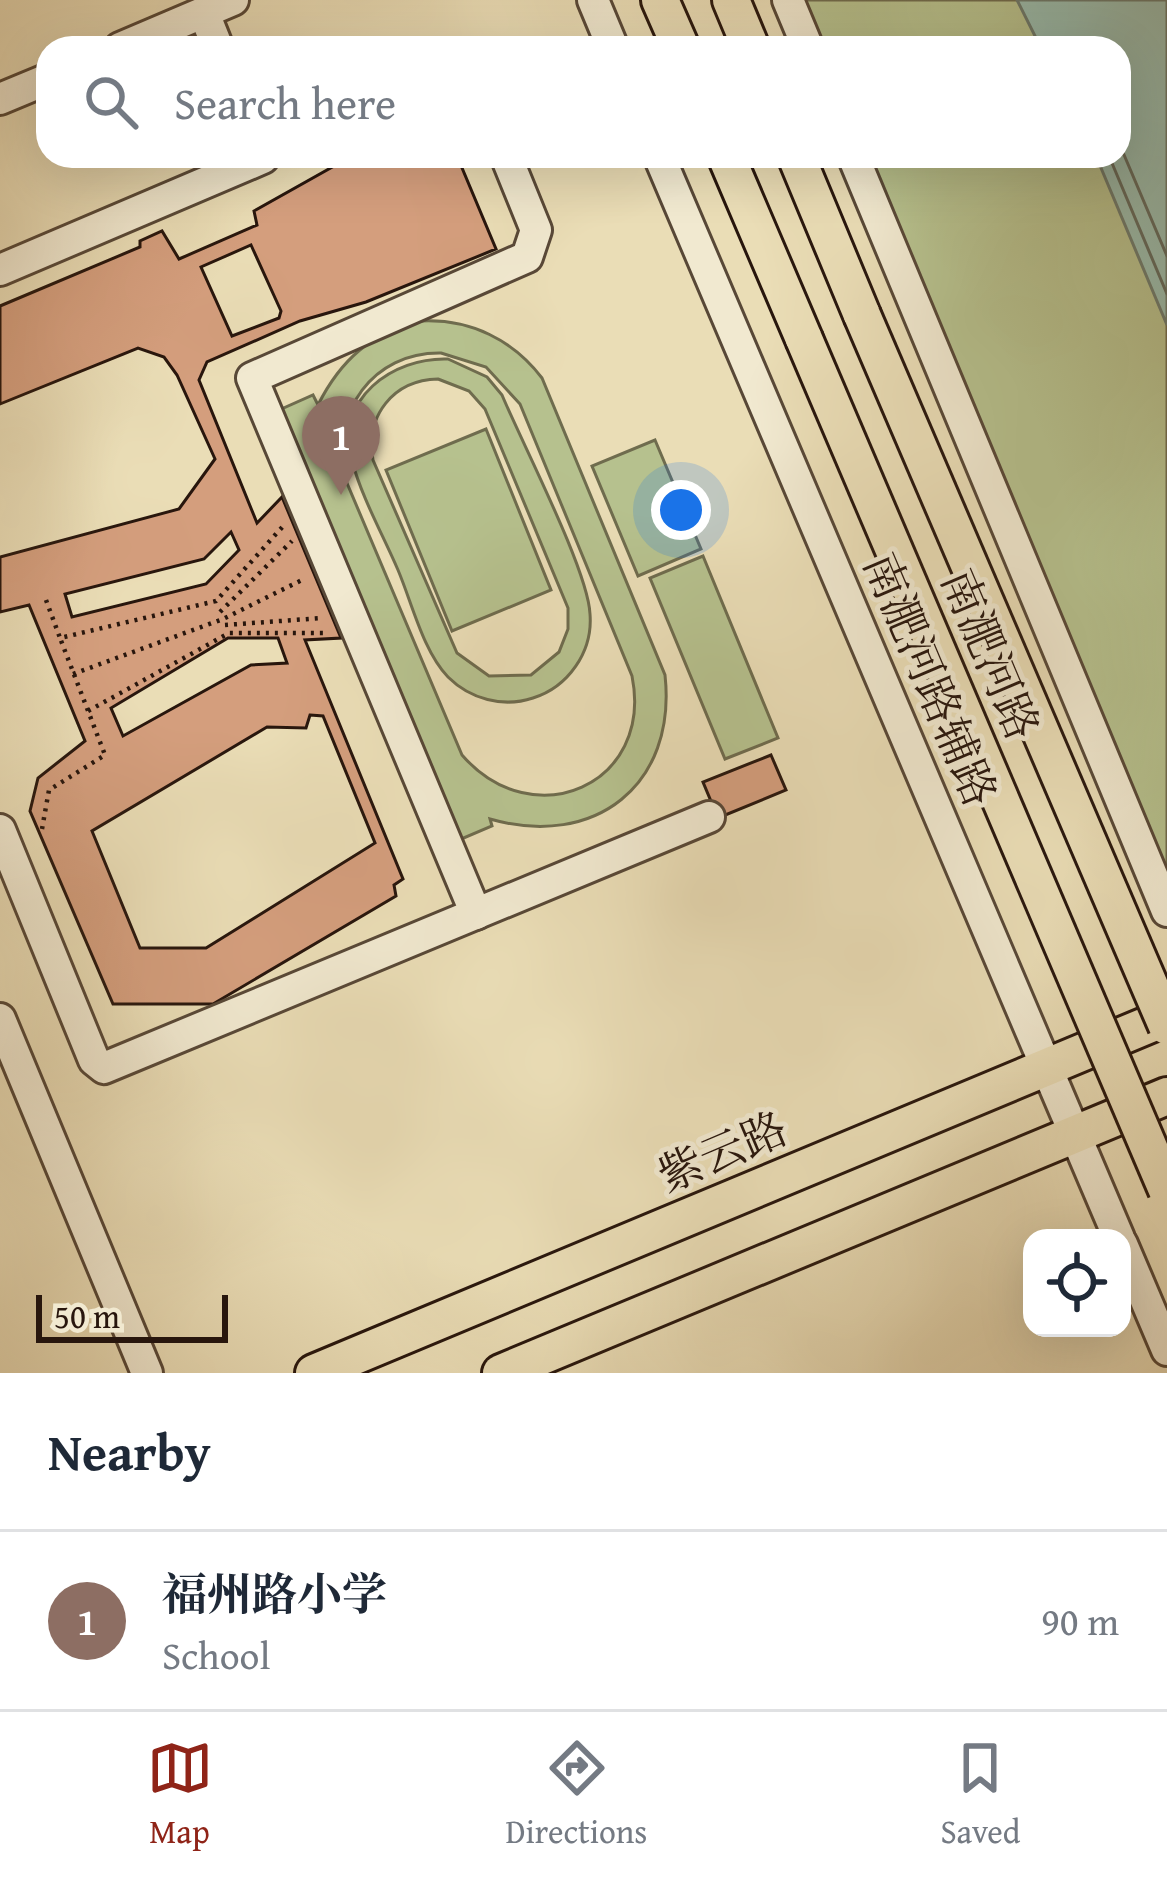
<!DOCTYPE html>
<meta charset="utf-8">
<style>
body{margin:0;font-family:"Gentium Book Plus","Noto Serif SC",serif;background:#f2f2f3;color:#1f2937}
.controls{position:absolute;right:36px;bottom:36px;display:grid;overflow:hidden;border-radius:24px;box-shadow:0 12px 48px #0002}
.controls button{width:108px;height:108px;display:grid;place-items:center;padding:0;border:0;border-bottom:3px solid #e0e1e3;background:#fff;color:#1f2937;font:60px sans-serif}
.scale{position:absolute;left:36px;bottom:30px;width:192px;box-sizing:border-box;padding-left:12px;border:6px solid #28160d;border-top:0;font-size:33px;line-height:42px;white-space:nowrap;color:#28160d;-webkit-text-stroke:9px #f1e9d0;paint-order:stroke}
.you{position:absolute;left:681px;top:510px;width:42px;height:42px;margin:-30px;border:9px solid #fff;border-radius:50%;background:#1a73e8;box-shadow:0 0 0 18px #1a73e833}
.badge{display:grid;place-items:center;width:78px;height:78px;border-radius:50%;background:#8f2418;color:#fff;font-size:39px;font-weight:700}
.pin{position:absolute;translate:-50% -99px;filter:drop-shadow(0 3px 6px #0008)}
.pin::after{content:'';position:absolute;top:63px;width:42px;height:36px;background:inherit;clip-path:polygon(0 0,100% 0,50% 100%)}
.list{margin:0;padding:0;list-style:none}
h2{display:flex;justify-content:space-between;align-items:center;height:156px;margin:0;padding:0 48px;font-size:51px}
h2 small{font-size:39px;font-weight:400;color:#747a83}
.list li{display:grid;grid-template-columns:78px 1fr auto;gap:36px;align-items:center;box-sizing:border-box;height:180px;padding:0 48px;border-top:3px solid #e0e1e3}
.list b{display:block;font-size:45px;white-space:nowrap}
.list p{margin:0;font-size:39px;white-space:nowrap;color:#747a83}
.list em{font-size:39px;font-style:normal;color:#747a83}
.icon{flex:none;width:66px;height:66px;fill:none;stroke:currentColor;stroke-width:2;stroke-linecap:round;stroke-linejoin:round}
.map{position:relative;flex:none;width:1167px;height:1373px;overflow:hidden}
.search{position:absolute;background:#fff;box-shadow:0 12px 48px #0002;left:36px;right:36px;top:36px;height:132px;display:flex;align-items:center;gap:30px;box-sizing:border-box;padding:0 42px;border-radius:36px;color:#747a83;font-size:45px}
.sheet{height:336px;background:#fff}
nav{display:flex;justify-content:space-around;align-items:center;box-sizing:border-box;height:168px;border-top:3px solid #e0e1e3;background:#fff;font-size:33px;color:#747a83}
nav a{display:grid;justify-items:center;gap:6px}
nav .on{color:#8f2418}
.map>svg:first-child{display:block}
.green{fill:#b6c18e;stroke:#6f6c4e;stroke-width:3;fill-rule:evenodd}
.water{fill:#98bcae;stroke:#6b7a6e;stroke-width:3}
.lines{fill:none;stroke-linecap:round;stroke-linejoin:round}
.shore{stroke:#60695e;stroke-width:3}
.building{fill:#d49e7d;stroke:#28160d;stroke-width:3;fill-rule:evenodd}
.minor-casing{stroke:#584837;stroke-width:36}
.major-casing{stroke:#28160d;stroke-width:42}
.path{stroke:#28160d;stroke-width:4.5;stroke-dasharray:3 6;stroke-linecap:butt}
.minor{stroke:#f1e9d0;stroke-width:30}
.major{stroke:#eaddb6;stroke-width:36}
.major-bridge-casing{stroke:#28160d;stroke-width:42;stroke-linecap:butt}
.major-bridge{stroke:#eaddb6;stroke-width:36}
.labels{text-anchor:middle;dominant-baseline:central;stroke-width:10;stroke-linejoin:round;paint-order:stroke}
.street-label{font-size:45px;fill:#28160d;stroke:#f1e9d0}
</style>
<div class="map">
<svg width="1167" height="1373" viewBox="0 0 1167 1373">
<rect width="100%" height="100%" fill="#eaddb6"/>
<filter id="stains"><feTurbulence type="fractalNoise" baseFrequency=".00167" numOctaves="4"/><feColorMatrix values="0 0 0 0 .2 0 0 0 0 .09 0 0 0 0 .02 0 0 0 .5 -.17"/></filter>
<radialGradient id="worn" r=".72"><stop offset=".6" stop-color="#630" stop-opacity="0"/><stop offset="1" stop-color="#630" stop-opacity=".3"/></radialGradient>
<g class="green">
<polygon points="788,0 1167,0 1167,911 853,156 1119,156 1119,48 808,48"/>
<path d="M422,321C471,319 513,340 542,378L665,675C677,785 595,849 490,819L492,826L459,840L277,411L313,395L318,405C340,361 372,331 422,321ZM441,353L486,367L520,404L632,676C654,785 533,837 462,755L344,476C332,412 372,352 441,353Z"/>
<path d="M448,359L487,377L502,395C522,443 588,570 590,614C593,652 568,687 533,698C503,708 470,699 448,677C423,651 412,603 398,570C383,535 362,498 352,461C334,399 393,357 448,359ZM438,379L469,391L485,409L568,608V629L559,652L531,675L489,676L457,653L373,460C365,416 393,380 438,379Z"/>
<polygon points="486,429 551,590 452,631 386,470"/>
<polygon points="655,440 701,549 638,576 592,466"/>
<polygon points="703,556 778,738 725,759 650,578"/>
</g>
<polygon class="water" points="1017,0 1167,0 1167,325 1096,156 1119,156 1119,48 1041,48"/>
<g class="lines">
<g class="shore">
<polyline points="1119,143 1167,256"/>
<polyline points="1109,156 1167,294"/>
</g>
</g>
<g class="building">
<path d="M352,156H457L496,249L366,302L300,321L207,362L199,380L257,523L282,497L341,638L305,640L403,879L394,885L396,896L213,1004H113L30,811L38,778L85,741L29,605L0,612V557L179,509L215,459L177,375L164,357L138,348L0,404V306L140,247V241L162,231L179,259L257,225L254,211ZM251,245L281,311L279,318L232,336L201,267ZM231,532L239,550L206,584L72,617L65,594L204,559ZM228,638H278L287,663L251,665L123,736L111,708ZM310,715L323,716L375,843L206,948H140L92,831L267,727L306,728Z"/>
<polygon points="771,755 786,790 718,818 703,782"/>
</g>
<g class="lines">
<defs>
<g id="minor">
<polyline points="593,0 613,48"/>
<polyline points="788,0 808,48"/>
<polyline points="204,13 218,48"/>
<polyline points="120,48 233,0"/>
<polyline points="0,99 48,79"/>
<polyline points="659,156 1119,1238"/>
<polyline points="853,156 1167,911"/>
<polyline points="0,270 263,158"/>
<polyline points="0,830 94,1060 104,1068 709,817"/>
<polyline points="476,914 252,378 527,257 536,230 506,156"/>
<polyline points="0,1019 147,1373"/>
<polyline points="1122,1244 1167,1350"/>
</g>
<g id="major">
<polyline points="660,0 681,48"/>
<polyline points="731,0 751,48"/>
<polyline points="726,156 804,339"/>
<polyline points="796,156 862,315"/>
<polyline points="314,1373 1167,1017"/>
<polyline points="501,1373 1167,1096"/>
</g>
</defs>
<use href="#minor" class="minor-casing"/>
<use href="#major" class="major-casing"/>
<g class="path">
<polyline points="46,600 60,638 216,601 285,524"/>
<polyline points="220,612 292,541"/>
<polyline points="225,625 322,618"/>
<polyline points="73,674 223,619 304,579"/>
<polyline points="88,711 229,633 328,633"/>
<polyline points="42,829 49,790 105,755 60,638"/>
</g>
<use href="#minor" class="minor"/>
<use href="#major" class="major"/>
<defs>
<g id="major-bridge">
<polyline points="862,315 1167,1026"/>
<polyline points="804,339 1167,1190"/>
</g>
</defs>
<use href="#major-bridge" class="major-bridge-casing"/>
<use href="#major-bridge" class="major-bridge"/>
</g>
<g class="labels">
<g class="street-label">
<text transform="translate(991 654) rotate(67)">南淝河路</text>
<text transform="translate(931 679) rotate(67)">南淝河路辅路</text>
<text transform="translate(722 1151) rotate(-23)">紫云路</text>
</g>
</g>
<rect width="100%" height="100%" filter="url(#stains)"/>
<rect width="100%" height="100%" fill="url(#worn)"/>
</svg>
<div class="controls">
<button><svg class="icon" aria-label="locate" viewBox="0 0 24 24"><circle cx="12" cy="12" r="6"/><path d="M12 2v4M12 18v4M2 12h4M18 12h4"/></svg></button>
</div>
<div class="scale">50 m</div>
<div class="you"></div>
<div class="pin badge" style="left:341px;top:495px;background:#8d6e63">1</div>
<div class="search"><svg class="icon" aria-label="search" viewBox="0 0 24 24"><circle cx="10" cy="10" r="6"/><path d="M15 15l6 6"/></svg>Search here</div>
</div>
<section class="sheet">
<h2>Nearby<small></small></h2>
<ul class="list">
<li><span class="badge" style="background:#8d6e63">1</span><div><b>福州路小学</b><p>School</p></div><em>90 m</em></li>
</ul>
</section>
<nav>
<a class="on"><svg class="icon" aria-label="map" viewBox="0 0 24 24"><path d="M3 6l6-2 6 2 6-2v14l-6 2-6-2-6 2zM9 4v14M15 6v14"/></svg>Map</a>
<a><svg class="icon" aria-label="directions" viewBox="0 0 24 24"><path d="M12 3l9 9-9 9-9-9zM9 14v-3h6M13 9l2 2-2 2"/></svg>Directions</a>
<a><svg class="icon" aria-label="saved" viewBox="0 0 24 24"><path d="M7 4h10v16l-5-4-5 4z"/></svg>Saved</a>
</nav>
